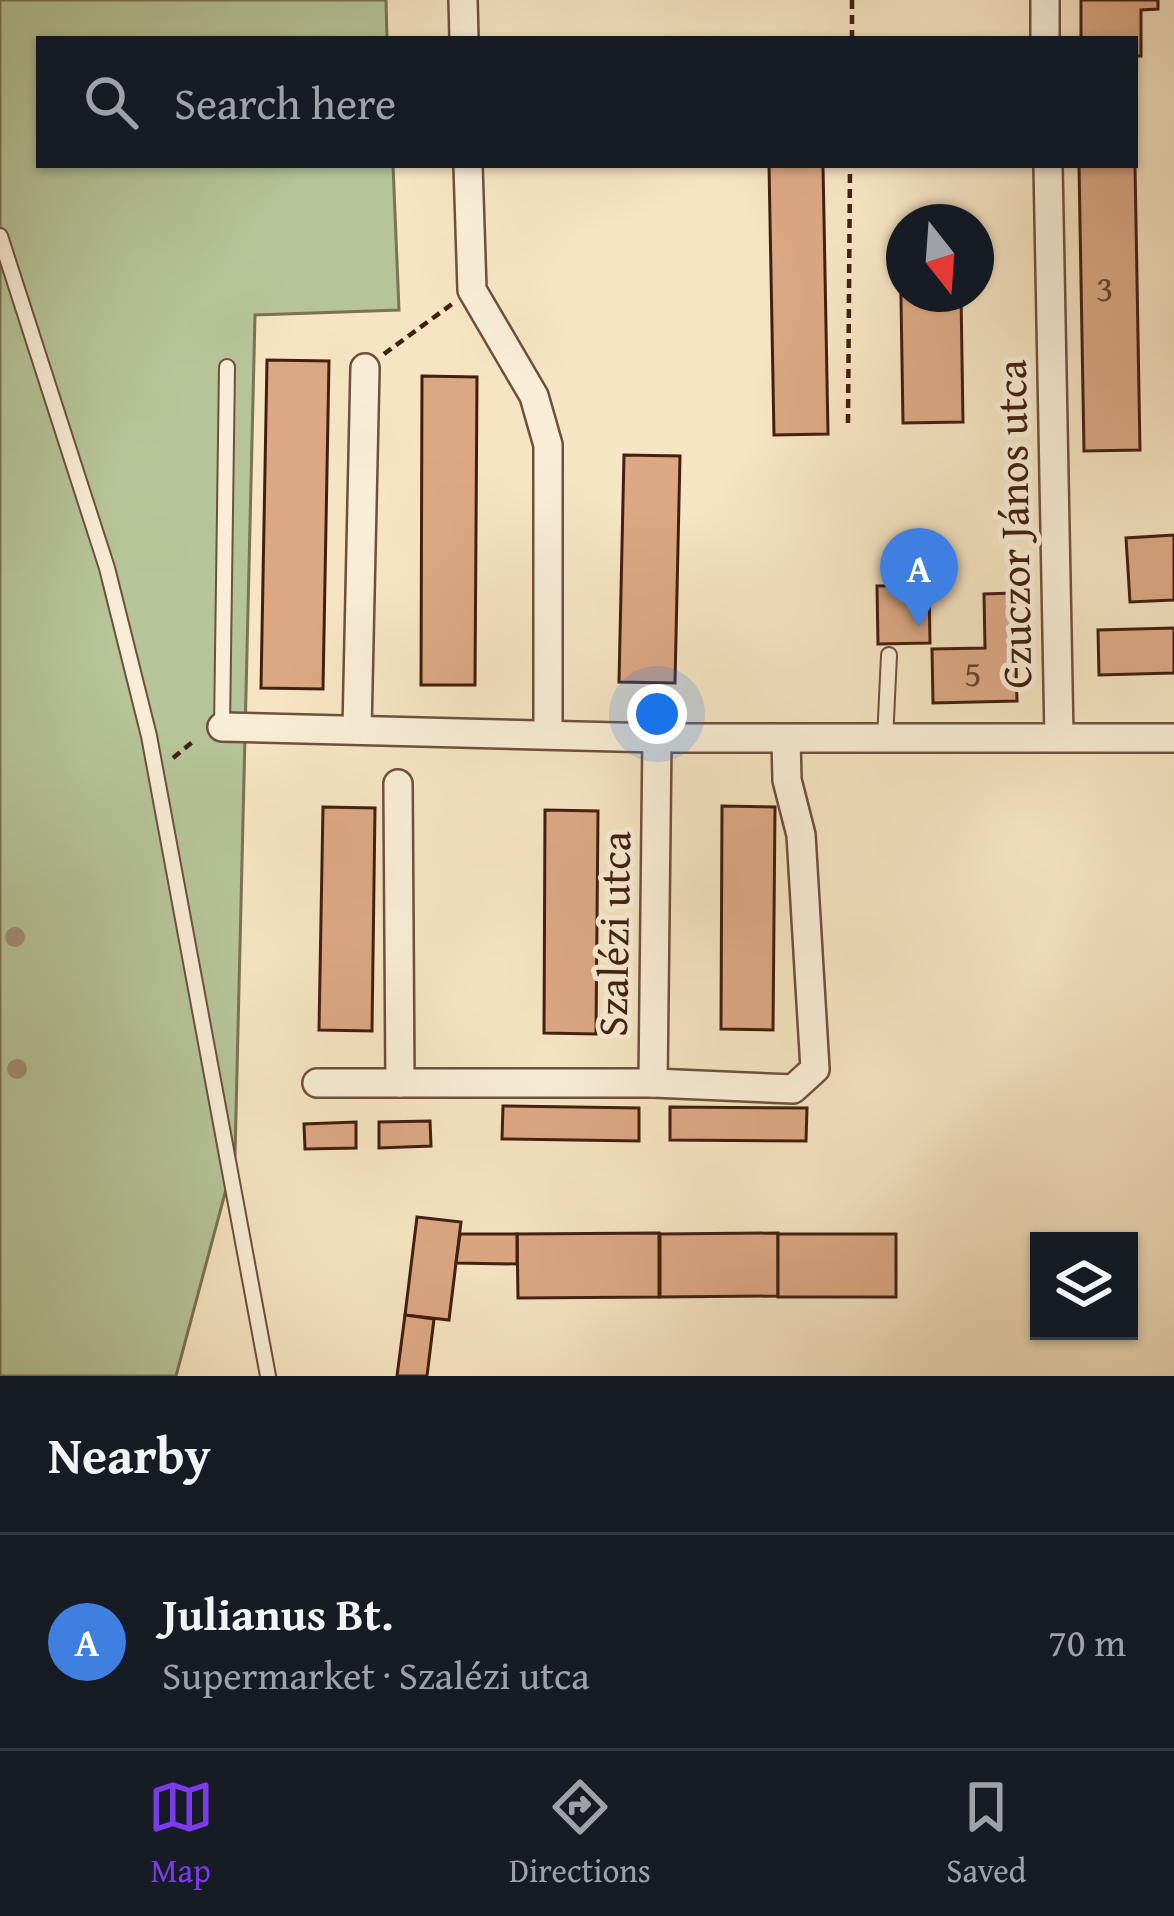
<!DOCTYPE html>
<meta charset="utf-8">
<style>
body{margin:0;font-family:"Gentium Book Plus",serif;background:#20242c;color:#f1f3f6}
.controls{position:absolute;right:36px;bottom:36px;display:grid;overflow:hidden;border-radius:0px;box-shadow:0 3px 9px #0004}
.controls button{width:108px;height:108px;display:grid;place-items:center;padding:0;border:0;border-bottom:3px solid #363941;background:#171b24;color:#f1f3f6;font:60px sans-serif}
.compass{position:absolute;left:886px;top:204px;width:108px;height:108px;border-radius:50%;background:#171b24;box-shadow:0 3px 9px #0004;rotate:163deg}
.you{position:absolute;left:657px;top:714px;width:42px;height:42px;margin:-30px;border:9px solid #fff;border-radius:50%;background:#1a73e8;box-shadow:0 0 0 18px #1a73e833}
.badge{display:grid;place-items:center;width:78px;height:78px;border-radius:50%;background:#7c3aed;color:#fff;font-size:39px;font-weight:700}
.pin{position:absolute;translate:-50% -99px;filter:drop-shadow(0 3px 6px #0008)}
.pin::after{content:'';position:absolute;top:63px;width:42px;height:36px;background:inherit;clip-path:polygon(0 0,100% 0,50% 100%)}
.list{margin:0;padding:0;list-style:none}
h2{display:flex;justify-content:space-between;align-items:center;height:156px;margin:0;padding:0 48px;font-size:51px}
h2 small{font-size:39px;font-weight:400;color:#9ea1a6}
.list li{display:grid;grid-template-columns:78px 1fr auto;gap:36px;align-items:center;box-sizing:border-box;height:216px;padding:0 48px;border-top:3px solid #363941}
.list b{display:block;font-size:45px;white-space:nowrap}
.list p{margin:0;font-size:39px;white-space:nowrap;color:#9ea1a6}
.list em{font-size:39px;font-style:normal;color:#9ea1a6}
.icon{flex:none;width:66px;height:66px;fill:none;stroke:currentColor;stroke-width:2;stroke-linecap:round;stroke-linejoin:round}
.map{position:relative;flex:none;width:1174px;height:1376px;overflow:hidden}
.search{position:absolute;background:#171b24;box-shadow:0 3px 9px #0004;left:36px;right:36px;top:36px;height:132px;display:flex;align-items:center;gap:30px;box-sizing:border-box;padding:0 42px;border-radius:0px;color:#9ea1a6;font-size:45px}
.sheet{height:372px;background:#171b24}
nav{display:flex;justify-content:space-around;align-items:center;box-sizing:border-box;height:168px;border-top:3px solid #363941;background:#171b24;font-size:33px;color:#9ea1a6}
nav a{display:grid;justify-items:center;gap:6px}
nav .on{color:#7c3aed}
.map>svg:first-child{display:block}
.green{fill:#b6c599;stroke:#7c7254;stroke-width:3}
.building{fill:#dca884;stroke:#421f10;stroke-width:3}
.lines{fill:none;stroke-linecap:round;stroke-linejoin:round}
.service-casing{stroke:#6f503c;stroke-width:18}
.minor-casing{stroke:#6f503c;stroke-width:32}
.path{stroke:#421f10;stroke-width:4.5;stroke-dasharray:9 6;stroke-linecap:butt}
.service{stroke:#f9edd7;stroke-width:14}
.minor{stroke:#f9edd7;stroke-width:27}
.tree{fill:#a38e73}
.labels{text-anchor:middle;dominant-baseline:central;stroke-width:10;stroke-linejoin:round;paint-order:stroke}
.number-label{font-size:36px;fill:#68412d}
.street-label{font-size:42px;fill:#421f10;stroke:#f9edd7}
</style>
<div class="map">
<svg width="1174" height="1376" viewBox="0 0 1174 1376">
<rect width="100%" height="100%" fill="#f6e4c2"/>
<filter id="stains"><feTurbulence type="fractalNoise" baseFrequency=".00167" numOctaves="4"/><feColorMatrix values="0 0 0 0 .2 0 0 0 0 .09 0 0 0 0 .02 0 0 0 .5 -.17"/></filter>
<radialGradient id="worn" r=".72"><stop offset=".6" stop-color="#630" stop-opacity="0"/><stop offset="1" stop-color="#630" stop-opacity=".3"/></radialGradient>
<polygon class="green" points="0,0 386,0 387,39 39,39 39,165 393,165 399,310 255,315 235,1156 176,1376 0,1376"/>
<g class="building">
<polygon points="1081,0 1158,0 1158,9 1141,10 1141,56 1135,56 1135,39 1081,39"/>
<polygon points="769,165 823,165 828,434 774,435"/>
<polygon points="1079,165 1135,165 1140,450 1084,451"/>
<polygon points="900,238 904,294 961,294 963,422 903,423"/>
<polygon points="267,360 329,361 323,689 261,688"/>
<polygon points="422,376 477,377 475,685 421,685"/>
<polygon points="624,455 680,456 675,683 619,682"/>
<polygon points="1174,535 1174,600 1130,602 1126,538"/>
<rect x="900" y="560" width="29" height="25"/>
<polygon points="929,585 930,643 878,644 877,586"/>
<polygon points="1014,593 1017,701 933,703 932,649 985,648 984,594"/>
<polygon points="1174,628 1174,673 1099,675 1098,630"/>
<polygon points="722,806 775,807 773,1030 721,1029"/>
<polygon points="323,807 375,808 372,1031 319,1030"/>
<polygon points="545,810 598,811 596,1034 544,1033"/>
<polygon points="503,1106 639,1108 639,1141 502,1139"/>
<polygon points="670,1107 807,1108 806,1141 670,1140"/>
<polygon points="430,1121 431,1146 379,1148 379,1122"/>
<polygon points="356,1122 356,1148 305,1149 304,1124"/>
<polygon points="417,1217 461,1222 449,1320 405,1315"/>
<polygon points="659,1233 659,1297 518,1298 517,1234"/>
<polygon points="778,1233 778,1296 660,1297 660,1234"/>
<polygon points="460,1234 517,1234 517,1264 456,1263"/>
<rect x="778" y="1234" width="118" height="63"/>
<polygon points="405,1315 434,1319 427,1376 397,1376"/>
</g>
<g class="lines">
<defs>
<g id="service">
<polyline points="0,236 107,568 149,736 268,1376"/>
<polyline points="222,727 227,367"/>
<polyline points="885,740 889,655"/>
</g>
<g id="minor">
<polyline points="463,0 464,39"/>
<polyline points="1045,0 1045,39"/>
<polyline points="468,165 472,290 534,396 548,445 548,734"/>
<polyline points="1048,165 1059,737"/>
<polyline points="222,727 657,738 1174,738"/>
<polyline points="357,730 365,368"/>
<polyline points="398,784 400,1083 653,1083 657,738"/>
<polyline points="317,1083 400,1083"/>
<polyline points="653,1083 793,1089 815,1069 801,835 787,780 786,739"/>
</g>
</defs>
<use href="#service" class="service-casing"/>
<use href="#minor" class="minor-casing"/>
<g class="path">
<polyline points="852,39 852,0"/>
<polyline points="384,354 452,304"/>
<polyline points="848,423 850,165"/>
<polyline points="173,758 196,739"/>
</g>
<use href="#service" class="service"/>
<use href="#minor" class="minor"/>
</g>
<g class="tree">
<circle cx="15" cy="937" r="10"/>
<circle cx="17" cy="1069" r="10"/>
</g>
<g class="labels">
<g class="number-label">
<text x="1105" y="287">3</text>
<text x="973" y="672">5</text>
</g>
<g class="street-label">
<text transform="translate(1013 524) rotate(-91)">Czuczor János utca</text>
<text transform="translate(613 934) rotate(-89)">Szalézi utca</text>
</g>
</g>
<rect width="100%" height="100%" filter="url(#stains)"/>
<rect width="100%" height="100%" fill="url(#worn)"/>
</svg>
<div class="controls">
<button><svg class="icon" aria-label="layers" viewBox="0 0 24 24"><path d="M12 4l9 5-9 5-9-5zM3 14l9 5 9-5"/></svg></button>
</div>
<svg class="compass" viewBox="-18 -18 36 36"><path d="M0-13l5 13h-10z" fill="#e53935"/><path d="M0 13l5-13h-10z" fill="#9ea1a6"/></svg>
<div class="you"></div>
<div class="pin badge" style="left:919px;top:627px;background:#3f7fe0">A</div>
<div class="search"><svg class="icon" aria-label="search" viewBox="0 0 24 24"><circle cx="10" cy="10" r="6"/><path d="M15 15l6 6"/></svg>Search here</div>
</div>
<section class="sheet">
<h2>Nearby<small></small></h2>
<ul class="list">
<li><span class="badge" style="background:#3f7fe0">A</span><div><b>Julianus Bt.</b><p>Supermarket · Szalézi utca</p></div><em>70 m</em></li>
</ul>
</section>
<nav>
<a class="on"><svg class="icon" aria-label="map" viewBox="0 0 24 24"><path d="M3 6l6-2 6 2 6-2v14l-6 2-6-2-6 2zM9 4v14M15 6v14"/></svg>Map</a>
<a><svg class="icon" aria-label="directions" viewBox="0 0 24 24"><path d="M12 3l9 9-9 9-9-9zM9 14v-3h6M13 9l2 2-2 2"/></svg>Directions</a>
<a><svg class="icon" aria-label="saved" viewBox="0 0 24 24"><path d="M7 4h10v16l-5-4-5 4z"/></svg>Saved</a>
</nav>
